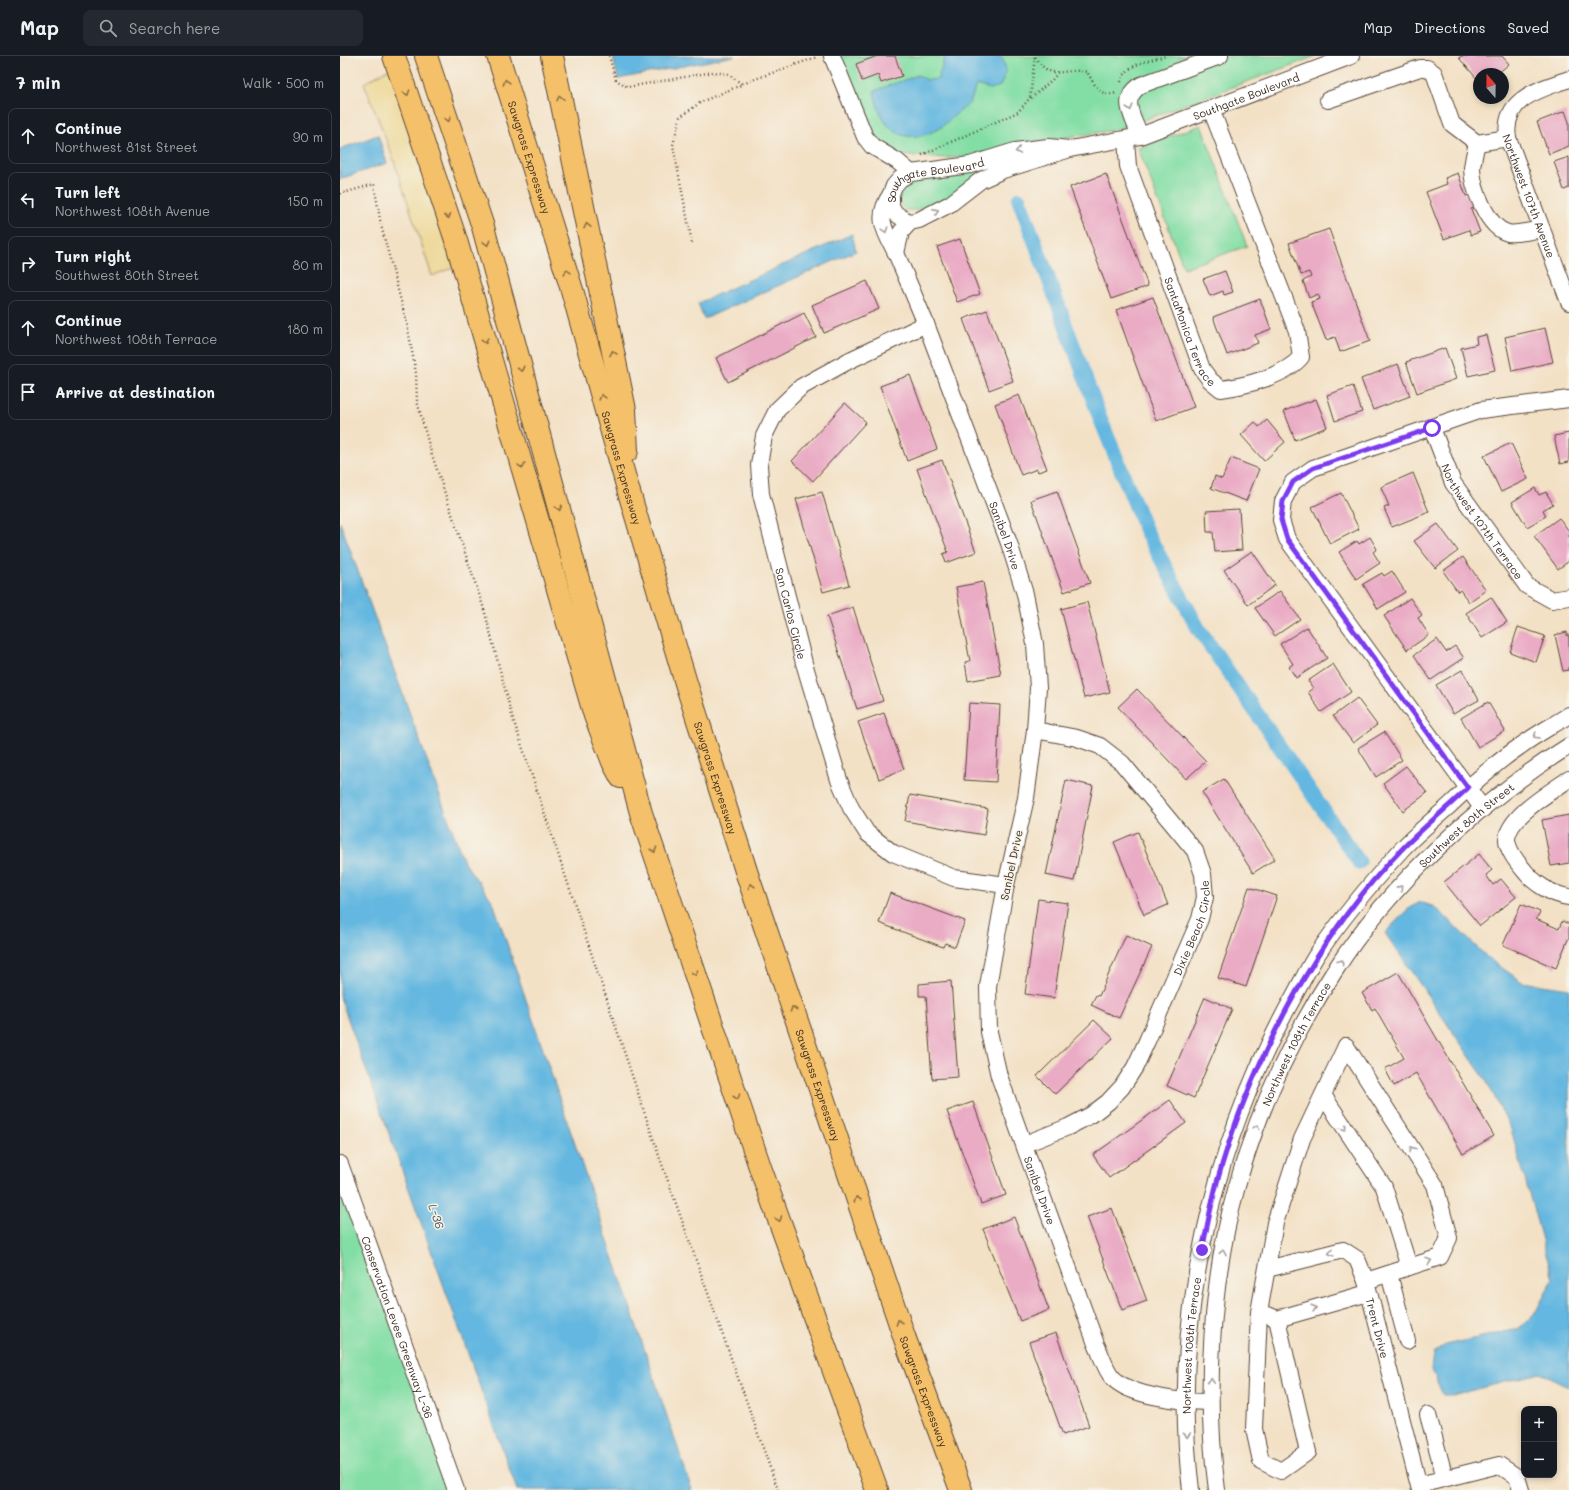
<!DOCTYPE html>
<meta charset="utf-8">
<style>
body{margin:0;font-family:Mali,sans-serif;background:#242831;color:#f1f3f6}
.controls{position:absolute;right:12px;bottom:12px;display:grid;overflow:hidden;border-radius:8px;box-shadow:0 2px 6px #0003}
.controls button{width:36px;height:36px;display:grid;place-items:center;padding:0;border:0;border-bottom:1px solid #363941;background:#171b24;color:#f1f3f6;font:20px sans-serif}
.compass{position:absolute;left:1133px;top:12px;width:36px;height:36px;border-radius:50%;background:#171b24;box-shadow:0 2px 6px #0003;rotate:340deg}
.stop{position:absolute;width:12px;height:12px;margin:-9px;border:3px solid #7c3aed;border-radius:50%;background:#fff}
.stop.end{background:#7c3aed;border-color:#fff;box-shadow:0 1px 4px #0008}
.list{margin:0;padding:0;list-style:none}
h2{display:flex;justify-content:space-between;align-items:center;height:52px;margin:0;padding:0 16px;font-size:17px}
h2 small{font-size:13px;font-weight:400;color:#9ea1a6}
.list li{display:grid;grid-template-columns:26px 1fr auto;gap:12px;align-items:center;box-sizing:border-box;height:56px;margin:0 8px 8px;padding:0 8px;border:1px solid #363941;border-radius:8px}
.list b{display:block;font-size:15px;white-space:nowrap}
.list p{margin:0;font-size:13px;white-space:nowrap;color:#9ea1a6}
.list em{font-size:13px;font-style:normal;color:#9ea1a6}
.icon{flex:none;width:22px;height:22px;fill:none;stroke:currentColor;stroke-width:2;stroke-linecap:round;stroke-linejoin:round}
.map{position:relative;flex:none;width:1229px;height:1434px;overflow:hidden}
header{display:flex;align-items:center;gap:24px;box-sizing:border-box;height:56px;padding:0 20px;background:#171b24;border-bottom:1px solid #363941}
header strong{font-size:19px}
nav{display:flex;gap:22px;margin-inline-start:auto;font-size:14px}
.search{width:280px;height:36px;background:#242831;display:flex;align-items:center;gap:10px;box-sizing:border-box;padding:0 14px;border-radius:8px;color:#9ea1a6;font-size:15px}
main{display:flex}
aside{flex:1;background:#171b24}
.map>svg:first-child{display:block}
.green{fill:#83dea5;stroke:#5f8462}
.sand{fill:#eeda9e;stroke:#94825e}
.water{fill:#64b7e0;stroke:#50707f}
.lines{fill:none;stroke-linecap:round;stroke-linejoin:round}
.canal{stroke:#64b7e0;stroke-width:15}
.building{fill:#eaabc5}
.minor-casing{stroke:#574537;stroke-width:18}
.highway-casing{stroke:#574537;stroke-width:24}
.path{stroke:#574537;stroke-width:2.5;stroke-dasharray:1 3;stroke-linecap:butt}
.minor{stroke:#fff;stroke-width:16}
.highway{stroke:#f4c16a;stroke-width:22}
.oneway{stroke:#8e6e40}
.oneway2{stroke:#a79f9a}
.route{stroke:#7c3aed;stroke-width:5}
.labels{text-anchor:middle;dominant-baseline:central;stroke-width:3;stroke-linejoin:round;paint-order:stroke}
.street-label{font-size:11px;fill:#3b2a1e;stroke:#f7f3e8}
.water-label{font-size:12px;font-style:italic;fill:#475458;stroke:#f7f3e8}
</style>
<header>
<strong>Map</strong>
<div class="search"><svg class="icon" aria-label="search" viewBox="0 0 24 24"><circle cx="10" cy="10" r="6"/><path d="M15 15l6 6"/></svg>Search here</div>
<nav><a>Map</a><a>Directions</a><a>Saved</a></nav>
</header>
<main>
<aside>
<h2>7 min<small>Walk · 500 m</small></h2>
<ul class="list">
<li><svg class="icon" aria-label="ahead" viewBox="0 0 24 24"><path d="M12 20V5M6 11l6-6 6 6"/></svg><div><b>Continue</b><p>Northwest 81st Street</p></div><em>90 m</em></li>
<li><svg class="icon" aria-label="left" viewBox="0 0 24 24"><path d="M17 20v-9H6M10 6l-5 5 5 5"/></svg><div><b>Turn left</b><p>Northwest 108th Avenue</p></div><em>150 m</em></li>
<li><svg class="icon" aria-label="right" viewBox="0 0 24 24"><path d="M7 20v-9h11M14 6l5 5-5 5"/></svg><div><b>Turn right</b><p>Southwest 80th Street</p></div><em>80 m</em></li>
<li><svg class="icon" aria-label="ahead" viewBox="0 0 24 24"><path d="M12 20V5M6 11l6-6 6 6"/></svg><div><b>Continue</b><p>Northwest 108th Terrace</p></div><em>180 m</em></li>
<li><svg class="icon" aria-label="arrive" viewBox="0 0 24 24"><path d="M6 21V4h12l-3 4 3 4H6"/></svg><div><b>Arrive at destination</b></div></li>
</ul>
</aside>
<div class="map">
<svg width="1229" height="1434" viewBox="0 0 1229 1434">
<rect width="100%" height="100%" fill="#f7f3e8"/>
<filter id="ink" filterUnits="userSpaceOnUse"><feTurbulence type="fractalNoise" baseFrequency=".025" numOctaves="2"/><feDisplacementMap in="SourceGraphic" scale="8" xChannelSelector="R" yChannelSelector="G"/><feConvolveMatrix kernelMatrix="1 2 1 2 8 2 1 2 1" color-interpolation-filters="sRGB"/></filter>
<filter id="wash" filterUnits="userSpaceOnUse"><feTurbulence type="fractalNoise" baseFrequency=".012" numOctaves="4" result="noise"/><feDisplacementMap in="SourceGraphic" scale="16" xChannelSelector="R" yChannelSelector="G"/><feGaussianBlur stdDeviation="0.9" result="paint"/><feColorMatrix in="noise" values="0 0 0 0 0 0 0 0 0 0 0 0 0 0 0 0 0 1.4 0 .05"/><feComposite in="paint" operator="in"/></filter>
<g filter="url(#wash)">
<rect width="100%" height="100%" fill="#f3e1c6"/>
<g class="green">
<polygon points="499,0 976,0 785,71 769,75 664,90 631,101 605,102 559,99 530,77"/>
<polygon points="861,69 907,190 844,212 798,92"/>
<path d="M650,108L652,112C627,129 596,157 565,154C534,122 632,112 650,108Z"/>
<polygon points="0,1108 116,1434 0,1434"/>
</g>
<polygon class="sand" points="51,12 114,211 92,220 51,96 24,27"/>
<g class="water">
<polygon points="273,0 394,0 278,23"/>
<path d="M605,0H661C668,12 666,18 660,30L650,33L636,29C634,34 633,41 630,46C627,51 619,55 614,60C609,63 605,69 600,72C563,93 540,73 534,35L578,19L587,24L598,23Z"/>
<polygon points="38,79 47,107 0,123 0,93"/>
<polygon points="512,178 516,195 364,263 358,247"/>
<polygon points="0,466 124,806 153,846 352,1434 177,1434 0,941"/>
<polygon points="1080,846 1095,851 1148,902 1182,926 1229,933 1229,1331 1200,1317 1113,1339 1103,1339 1092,1314 1094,1297 1105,1289 1178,1273 1194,1259 1213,1223 1171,1073 1147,1026 1045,877 1067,854"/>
</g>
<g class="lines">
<polyline class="canal" points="679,143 760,362 806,475 858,572 1019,806"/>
</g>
<g id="blocks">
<g class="building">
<polygon points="537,0 555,0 562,20 541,27 538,19 522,25 516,8"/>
<polygon points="1121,0 1162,0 1169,8 1157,18 1139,18 1139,25 1119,2"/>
<polygon points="1225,55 1229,66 1229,90 1209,98 1197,66"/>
<polygon points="1229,101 1229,132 1224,134 1214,106"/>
<polygon points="1118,117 1126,140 1137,136 1142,149 1131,153 1140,176 1131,179 1129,174 1104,183 1086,136 1107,128 1105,122"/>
<polygon points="766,118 808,230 771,243 730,131"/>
<polygon points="989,173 1030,285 1000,296 995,281 986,284 971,246 980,243 978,238 969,242 963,225 971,221 969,216 961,219 949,187"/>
<polygon points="620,183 640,238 617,246 597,191"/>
<polygon points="885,215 893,236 884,239 883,235 870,240 863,223"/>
<polygon points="527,225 539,253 484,277 472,249"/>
<polygon points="813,241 854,351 816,365 776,254"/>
<polygon points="920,243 931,273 915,279 918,287 887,299 873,261"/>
<polygon points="647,254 673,325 649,334 623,263"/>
<polygon points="464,257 476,281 388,326 376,302"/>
<polygon points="1205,272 1213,306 1172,315 1165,281"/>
<polygon points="1146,279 1155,314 1128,320 1121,292 1137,288 1136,281"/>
<polygon points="1105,292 1116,323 1077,337 1066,306"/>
<polygon points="1058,308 1070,340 1033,354 1021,323"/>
<polygon points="570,319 597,393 567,405 540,330"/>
<polygon points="1013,330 1022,356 995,365 987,339"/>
<polygon points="679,339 707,413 698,416 697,413 681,419 655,348"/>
<polygon points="976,343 987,371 955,384 944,355"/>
<polygon points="505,347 526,366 473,425 452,405"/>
<polygon points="927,364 945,386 924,405 901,379 915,366 919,371"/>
<polygon points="1229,377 1229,406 1220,408 1214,380"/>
<polygon points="1171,387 1188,423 1161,436 1144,400"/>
<polygon points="891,402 919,413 906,445 871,432 875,420 882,423"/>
<polygon points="602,404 636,496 606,507 603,498 608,496 577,413"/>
<polygon points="1073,417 1089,456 1052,471 1044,452 1049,450 1041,431"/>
<polygon points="1195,432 1199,439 1206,436 1213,448 1203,454 1206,460 1187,471 1172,446"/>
<polygon points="717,435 750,527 724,536 691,444"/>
<polygon points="482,436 509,529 483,536 456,443"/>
<polygon points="1001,437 1019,473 990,488 972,451"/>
<polygon points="899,453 902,494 875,496 873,476 867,476 866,455"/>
<polygon points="1219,462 1229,475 1229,505 1218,513 1194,480"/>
<polygon points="1098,468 1118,495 1095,512 1074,485"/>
<polygon points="1030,481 1037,493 1033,496 1040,507 1016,523 999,496 1017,485 1019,488"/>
<polygon points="912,495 935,529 908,549 884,514"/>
<polygon points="1123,501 1146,534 1129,546 1120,534 1118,536 1103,515"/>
<polygon points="1052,515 1065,536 1038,553 1023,528 1042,517 1044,520"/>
<polygon points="643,526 661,619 628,625 625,606 630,605 616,531"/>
<polygon points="940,535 960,563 935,580 915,552"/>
<polygon points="1151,541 1167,566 1142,582 1126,557"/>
<polygon points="1070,542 1082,559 1078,562 1089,579 1067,594 1044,560"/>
<polygon points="747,546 770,636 744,642 721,553"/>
<polygon points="513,551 543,645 517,653 487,560"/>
<polygon points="967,571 987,602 956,622 949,611 953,608 940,588"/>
<polygon points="1178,571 1205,580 1196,606 1170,596"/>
<polygon points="1227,576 1227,580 1229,579 1229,614 1223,615 1215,579"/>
<polygon points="1097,583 1106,596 1115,590 1124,602 1091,624 1074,599"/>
<polygon points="993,608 1011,636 981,656 968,636 973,632 968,625"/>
<polygon points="1122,614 1139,644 1113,658 1096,629"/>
<polygon points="797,633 866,705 846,723 778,651"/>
<polygon points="1017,642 1037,669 1013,687 993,660"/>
<polygon points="1148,646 1165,675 1138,691 1121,662"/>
<polygon points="629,647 660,649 656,726 624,724"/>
<polygon points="544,657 564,713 539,723 518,666"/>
<polygon points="1044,676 1062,704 1036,721 1018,692"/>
<polygon points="1066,710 1087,737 1063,755 1043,727"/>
<polygon points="884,723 935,803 913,817 862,736"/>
<polygon points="726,724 753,730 734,825 706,819"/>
<polygon points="570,739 648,753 644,779 565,765"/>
<polygon points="1229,759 1229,807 1211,810 1202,764"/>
<polygon points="798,776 828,849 804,859 774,786"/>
<polygon points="1139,798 1152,814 1146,819 1153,829 1161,823 1176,841 1140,870 1104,826"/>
<polygon points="909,831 937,840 906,931 878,922"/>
<polygon points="550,837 625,865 615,891 605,887 603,891 539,867"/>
<polygon points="698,843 728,847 714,942 685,938"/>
<polygon points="1181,848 1200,856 1196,863 1219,873 1222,865 1229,868 1229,881 1216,912 1163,889"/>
<polygon points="786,879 812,891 779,962 751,949 756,939 759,940"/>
<polygon points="1058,916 1154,1080 1123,1098 1076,1017 1054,1030 1045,1013 1064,1002 1035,952 1032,954 1022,937"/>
<polygon points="611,925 618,1021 592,1023 586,940 579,940 579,928"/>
<polygon points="865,941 892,953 854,1042 827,1030"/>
<polygon points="754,964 773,982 715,1038 697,1020"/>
<polygon points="830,1044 846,1067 769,1122 753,1099"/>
<polygon points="633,1046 666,1139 641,1148 607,1055"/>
<polygon points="772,1152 807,1245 782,1254 747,1161"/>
<polygon points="674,1161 709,1254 680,1265 643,1173"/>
<polygon points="716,1277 749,1370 723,1379 689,1286"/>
</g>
</g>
</g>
<g filter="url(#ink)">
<use href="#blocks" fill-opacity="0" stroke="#574537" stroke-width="1"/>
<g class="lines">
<defs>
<g id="minor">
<polyline points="492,0 525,81 532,90 557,105 571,117"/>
<path id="s1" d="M1229,23C1199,34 1162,42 1168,82L1229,246"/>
<polyline points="988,44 1080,12 1087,12 1094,17 1112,68 1137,87 1168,82"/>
<path d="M800,80C793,59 779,44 801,29L880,0"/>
<path id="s2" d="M786,84L788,110L862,313L870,324L881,333C905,330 945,320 961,301L957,275L871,53"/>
<path d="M1137,87C1135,95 1133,104 1132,112C1132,130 1147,172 1168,177C1175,179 1194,174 1202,173"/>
<path id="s3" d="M730,93L663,114L641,124L610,148L579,164L570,166L565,164L555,157L551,150V138L554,130L560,123L571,117L630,109L675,95L708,91L730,93L800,80L1011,0"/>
<path d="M551,138C535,161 544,174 556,197L561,176L570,166"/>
<path id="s4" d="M556,197L586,268L669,487L685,538L695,588L698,632L695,674L686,742L666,829L648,930L649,976L659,1020L756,1288C761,1298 765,1313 772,1321C789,1341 845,1346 870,1346"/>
<path id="s5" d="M586,268L510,304L461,331L437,354L424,380L419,409L421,438L464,607L499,724L511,752L527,777L553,797L614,822L666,829"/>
<path id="s6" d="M1092,372L1113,427L1187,530L1212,544L1229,541"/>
<path d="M1229,723C1212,735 1167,761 1167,784C1168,795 1176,805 1183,813C1193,827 1212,839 1229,841"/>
<polyline points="1143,753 947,483 941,464 943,445 953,426 973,412 1141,354 1229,343"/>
<polyline points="1006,990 1095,1129 1109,1182 1100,1201 1026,1225"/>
<polyline points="983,1039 1044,1131 1069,1211"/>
<path id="s7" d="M685,1088L728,1071L751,1059L768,1046L782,1031L795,1011L807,985L860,863L865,841L863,818L855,795L782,707L760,690L737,682L695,674"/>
<path id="s8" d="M0,1108L116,1434"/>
<path id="s9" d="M927,1213L1003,1194L1017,1203L1026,1225L1080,1434"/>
<polyline points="1049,1218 1067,1285"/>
<polyline points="928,1259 937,1263 1028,1237"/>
<polyline points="937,1263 968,1396 941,1415 921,1405 914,1373 919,1256 935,1167 962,1083 1006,990"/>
<polyline points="1088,1359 1105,1422"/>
<polyline points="1079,1429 1159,1409 1177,1421 1181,1434"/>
<path id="s10" d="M851,1434C830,1268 873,1085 954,940C961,927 968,913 976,900C1001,863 1031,827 1062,793C1076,778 1093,764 1109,750C1131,729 1154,708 1179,691C1195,679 1212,670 1229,659"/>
<path id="s11" d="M877,1434C864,1339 871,1222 897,1130C918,1055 952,981 994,916C1050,827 1141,745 1229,690"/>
</g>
<g id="highway">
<polyline points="54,0 115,181 255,660 273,706 281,721"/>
<polyline points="86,0 143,171 301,757 421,1114 537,1434"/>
<path id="s12" d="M158,0L232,234L288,433L346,627L407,818L565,1283L621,1434"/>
<polyline points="212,0 285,354 287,395"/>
</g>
</defs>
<use href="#minor" class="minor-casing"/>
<use href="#highway" class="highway-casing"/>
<g class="path">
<polyline points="269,0 276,24 288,31 373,16 388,18 402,28"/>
<path d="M695,1C713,28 723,10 747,16C755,28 759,42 776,37"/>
<path d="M781,26C787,7 808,5 826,0"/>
<polyline points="691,42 712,24 717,18"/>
<polyline points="582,99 678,56 690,42 695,0"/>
<polyline points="0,138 34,128 41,169 67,268 76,317 77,345 90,393 144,553 172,660 318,1097 438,1434"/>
<polyline points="352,187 333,89 340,61 361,46 415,23 477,1"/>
</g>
<use href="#minor" class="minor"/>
<use href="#highway" class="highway"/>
</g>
<defs><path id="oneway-chevron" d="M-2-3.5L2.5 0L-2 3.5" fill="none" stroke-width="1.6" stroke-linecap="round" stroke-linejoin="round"/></defs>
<g class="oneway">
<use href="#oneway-chevron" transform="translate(166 26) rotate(-107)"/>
<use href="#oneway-chevron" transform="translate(67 37) rotate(71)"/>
<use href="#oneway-chevron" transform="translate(220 42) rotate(-102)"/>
<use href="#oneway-chevron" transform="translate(108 63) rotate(71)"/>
<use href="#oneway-chevron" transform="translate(108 160) rotate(71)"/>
<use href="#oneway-chevron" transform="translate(247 170) rotate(-102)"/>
<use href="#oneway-chevron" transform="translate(147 187) rotate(75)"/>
<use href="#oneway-chevron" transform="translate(227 216) rotate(-108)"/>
<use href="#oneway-chevron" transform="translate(145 285) rotate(74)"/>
<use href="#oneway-chevron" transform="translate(273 297) rotate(-102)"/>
<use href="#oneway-chevron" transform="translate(181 313) rotate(75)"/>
<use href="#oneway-chevron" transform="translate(262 341) rotate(-106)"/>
<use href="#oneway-chevron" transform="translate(182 410) rotate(74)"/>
<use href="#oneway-chevron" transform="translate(219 452) rotate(75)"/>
<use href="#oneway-chevron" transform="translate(314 794) rotate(71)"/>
<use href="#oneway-chevron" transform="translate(411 830) rotate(-109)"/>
<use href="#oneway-chevron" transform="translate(355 917) rotate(71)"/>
<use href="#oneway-chevron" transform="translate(453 953) rotate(-109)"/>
<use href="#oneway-chevron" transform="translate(397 1041) rotate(71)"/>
<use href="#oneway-chevron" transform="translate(517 1143) rotate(-109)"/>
<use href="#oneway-chevron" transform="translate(439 1163) rotate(70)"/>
<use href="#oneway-chevron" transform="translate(559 1266) rotate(-109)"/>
</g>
<g class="oneway2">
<use href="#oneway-chevron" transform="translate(790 52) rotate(75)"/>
<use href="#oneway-chevron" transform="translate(678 95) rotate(170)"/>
<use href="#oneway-chevron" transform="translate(596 155) rotate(-27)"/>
<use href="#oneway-chevron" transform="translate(545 174) rotate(73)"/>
<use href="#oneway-chevron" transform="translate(1196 680) rotate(148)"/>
<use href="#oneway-chevron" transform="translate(1060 832) rotate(-48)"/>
<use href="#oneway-chevron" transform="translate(1001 906) rotate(-54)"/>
<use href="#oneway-chevron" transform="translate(917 1071) rotate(-72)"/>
<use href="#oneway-chevron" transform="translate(1004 1072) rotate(56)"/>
<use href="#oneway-chevron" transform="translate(1072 1093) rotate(-123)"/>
<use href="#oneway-chevron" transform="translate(883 1196) rotate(-80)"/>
<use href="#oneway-chevron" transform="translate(991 1197) rotate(166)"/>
<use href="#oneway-chevron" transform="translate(1089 1205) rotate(-18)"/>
<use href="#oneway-chevron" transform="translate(974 1252) rotate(-16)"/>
<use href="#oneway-chevron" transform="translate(871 1325) rotate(-87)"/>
<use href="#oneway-chevron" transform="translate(847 1379) rotate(88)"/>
</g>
</g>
<g class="lines" filter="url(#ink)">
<path class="route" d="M862,1194C867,1172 871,1149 877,1126C910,1007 976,880 1064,791C1084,771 1107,752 1128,732L947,483L941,464L943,445L953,426L973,412L1092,372"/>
</g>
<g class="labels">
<g class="street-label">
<text stroke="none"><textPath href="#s3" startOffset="592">Southgate Boulevard</textPath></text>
<text stroke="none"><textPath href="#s12" startOffset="106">Sawgrass Expressway</textPath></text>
<text stroke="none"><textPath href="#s3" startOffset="263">Southgate Boulevard</textPath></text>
<text stroke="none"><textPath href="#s1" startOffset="156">Northwest 107th Avenue</textPath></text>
<text stroke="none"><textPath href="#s2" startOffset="203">SantaMonica Terrace</textPath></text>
<text stroke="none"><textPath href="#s12" startOffset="430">Sawgrass Expressway</textPath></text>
<text stroke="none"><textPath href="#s6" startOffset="107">Northwest 107th Terrace</textPath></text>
<text stroke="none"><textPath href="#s4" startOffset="303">Sanibel Drive</textPath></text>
<text stroke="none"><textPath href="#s5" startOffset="384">San Carlos Circle</textPath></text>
<text stroke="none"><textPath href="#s12" startOffset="754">Sawgrass Expressway</textPath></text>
<text stroke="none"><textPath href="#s11" startOffset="741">Southwest 80th Street</textPath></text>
<text transform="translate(671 809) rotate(-78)">Sanibel Drive</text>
<text stroke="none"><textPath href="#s7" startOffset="289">Dixie Beach Circle</textPath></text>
<text stroke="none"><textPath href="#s11" startOffset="461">Northwest 108th Terrace</textPath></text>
<text stroke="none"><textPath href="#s12" startOffset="1078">Sawgrass Expressway</textPath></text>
<text stroke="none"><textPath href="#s4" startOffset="975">Sanibel Drive</textPath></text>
<text stroke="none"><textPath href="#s8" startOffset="173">Conservation Levee Greenway L-36</textPath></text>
<text stroke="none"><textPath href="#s9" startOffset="167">Trent Drive</textPath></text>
<text stroke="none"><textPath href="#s10" startOffset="145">Northwest 108th Terrace</textPath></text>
<text stroke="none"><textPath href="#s12" startOffset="1402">Sawgrass Expressway</textPath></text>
</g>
<g class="water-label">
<text transform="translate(97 1160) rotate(71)">L-36</text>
</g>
</g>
</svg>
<div class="controls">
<button>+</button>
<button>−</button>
</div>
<svg class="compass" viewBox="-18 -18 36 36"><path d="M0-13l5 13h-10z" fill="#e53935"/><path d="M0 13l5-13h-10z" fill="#9ea1a6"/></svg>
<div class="stop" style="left:1092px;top:372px"></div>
<div class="stop end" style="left:862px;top:1194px"></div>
</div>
</main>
